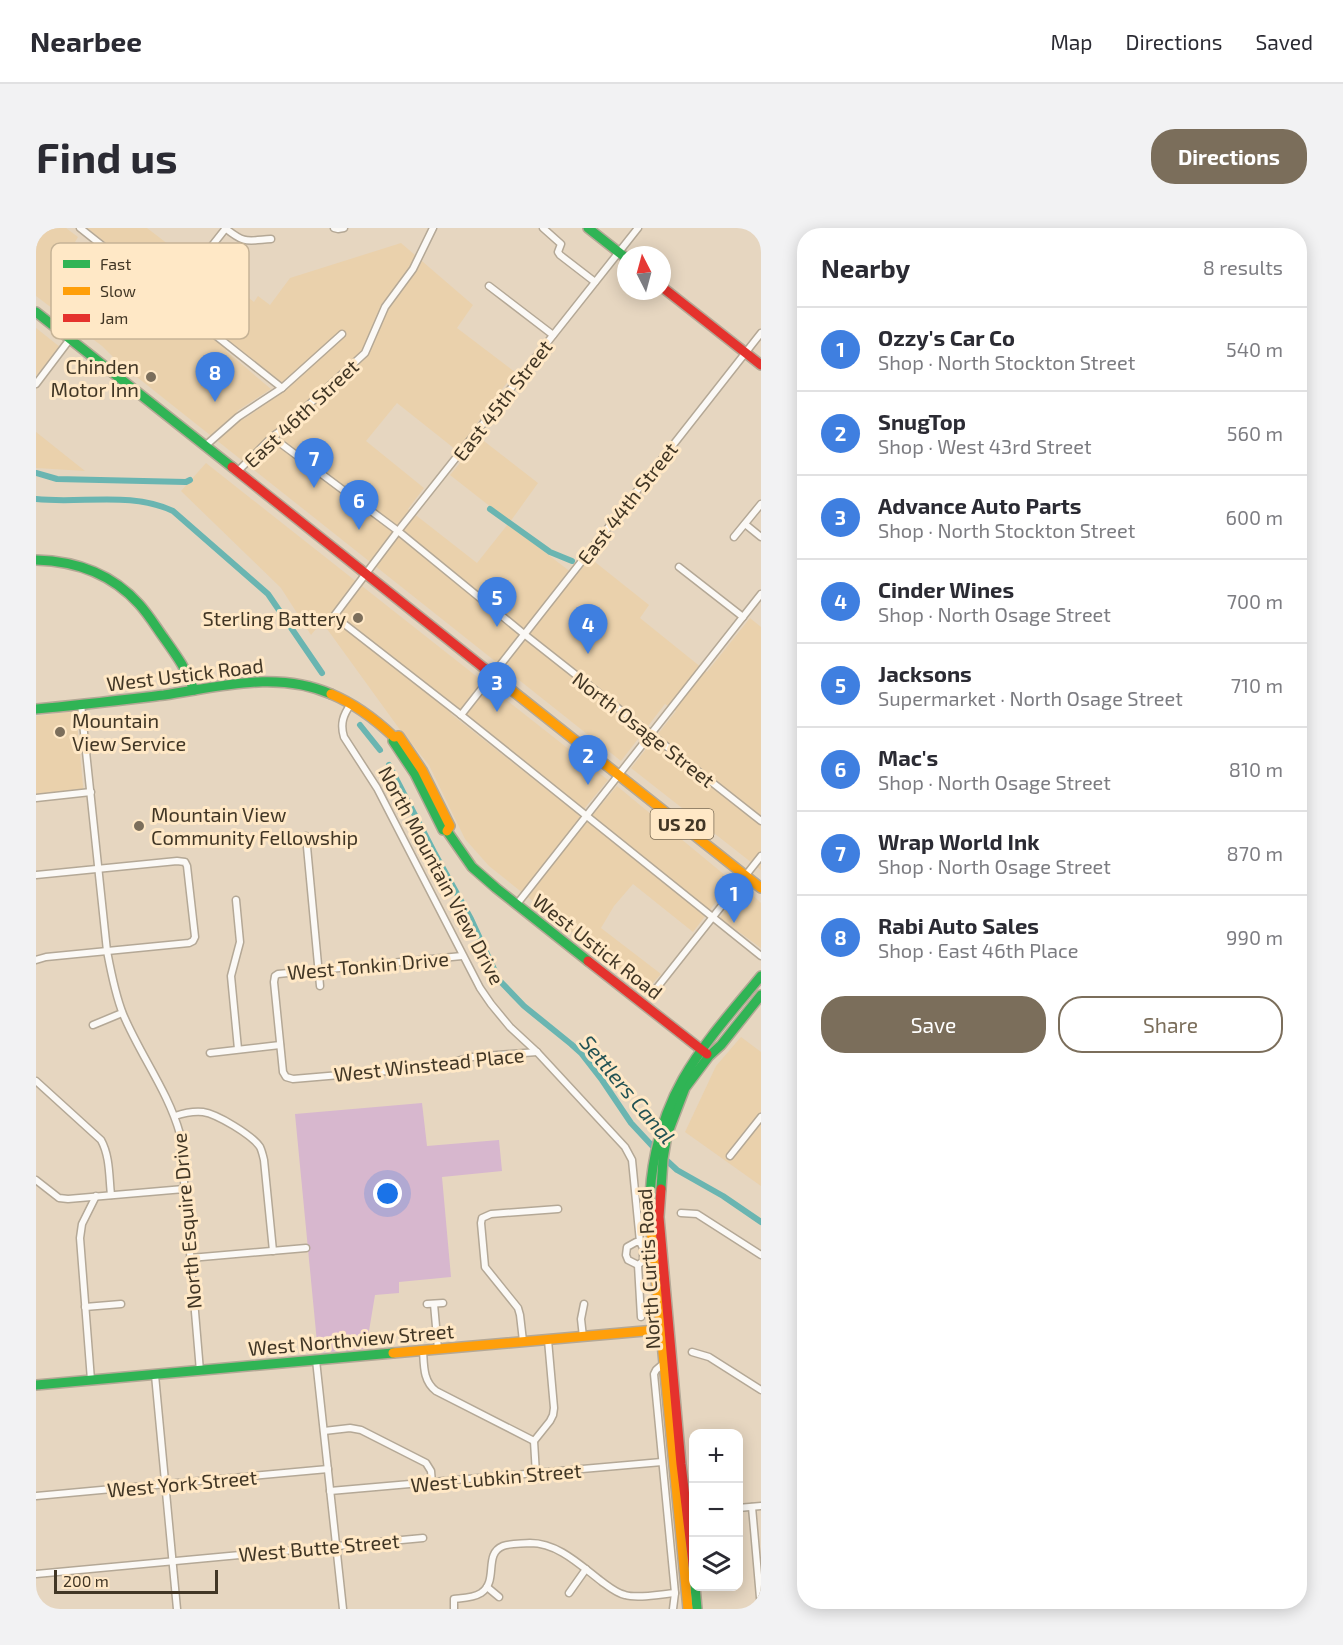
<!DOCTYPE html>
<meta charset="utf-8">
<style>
body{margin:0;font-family:"Exo 2",sans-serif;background:#f2f2f3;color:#2b2b33}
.controls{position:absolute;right:18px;bottom:18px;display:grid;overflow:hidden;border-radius:12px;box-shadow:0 3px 15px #0003}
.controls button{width:54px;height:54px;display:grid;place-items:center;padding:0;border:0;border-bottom:2px solid #e1e1e2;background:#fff;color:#2b2b33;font:30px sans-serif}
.compass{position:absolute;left:581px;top:18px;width:54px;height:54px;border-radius:50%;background:#fff;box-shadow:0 3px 15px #0003;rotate:354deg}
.scale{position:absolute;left:18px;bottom:15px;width:164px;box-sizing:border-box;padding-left:6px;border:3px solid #413625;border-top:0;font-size:16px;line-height:21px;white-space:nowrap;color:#413625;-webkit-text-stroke:4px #ffe8c6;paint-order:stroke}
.you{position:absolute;left:352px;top:966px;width:21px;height:21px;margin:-15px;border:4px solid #fff;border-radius:50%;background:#1a73e8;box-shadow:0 0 0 9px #1a73e833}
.badge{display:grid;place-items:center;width:39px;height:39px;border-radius:50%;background:#7b6e5b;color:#fff;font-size:20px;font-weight:700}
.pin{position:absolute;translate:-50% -50px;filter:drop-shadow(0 2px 3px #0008)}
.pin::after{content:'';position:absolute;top:32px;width:21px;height:18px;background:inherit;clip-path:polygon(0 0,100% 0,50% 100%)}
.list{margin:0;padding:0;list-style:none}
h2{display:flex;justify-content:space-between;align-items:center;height:78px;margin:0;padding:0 24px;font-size:26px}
h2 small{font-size:20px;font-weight:400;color:#7c7c81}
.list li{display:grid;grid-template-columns:39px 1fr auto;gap:18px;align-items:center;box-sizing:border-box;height:84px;padding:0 24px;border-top:2px solid #e1e1e2}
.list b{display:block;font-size:22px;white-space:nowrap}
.list p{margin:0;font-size:20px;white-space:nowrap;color:#7c7c81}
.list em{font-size:20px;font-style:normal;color:#7c7c81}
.actions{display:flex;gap:12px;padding:18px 24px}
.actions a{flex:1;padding:14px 0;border:2px solid #7b6e5b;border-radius:24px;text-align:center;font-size:21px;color:#7b6e5b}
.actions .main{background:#7b6e5b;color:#fff}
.icon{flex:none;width:33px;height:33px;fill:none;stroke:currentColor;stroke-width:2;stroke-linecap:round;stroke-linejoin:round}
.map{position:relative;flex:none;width:725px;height:1381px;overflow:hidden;border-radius:24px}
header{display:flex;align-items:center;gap:36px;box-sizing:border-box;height:84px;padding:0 30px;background:#fff;border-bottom:2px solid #e1e1e2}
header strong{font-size:28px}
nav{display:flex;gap:33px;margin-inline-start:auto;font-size:21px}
.intro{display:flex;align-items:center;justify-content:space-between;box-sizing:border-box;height:144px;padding:0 36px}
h1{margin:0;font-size:42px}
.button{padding:15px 27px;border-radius:24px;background:#7b6e5b;color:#fff;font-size:21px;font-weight:700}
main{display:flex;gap:36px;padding:0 36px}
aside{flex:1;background:#fff;border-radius:24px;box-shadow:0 3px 15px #0003}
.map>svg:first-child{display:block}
.built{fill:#ead1ac;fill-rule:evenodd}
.green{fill:#d7b7ce}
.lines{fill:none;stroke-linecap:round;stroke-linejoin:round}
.canal{stroke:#6ab5b1;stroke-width:6}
.street-casing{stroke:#b4a896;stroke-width:9}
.fast-casing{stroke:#b4a896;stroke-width:12}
.slow-casing{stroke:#b4a896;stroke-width:12}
.jam-casing{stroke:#b4a896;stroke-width:12}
.street{stroke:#fbf9f6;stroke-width:6}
.fast{stroke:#30b455;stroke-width:9}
.slow{stroke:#ff9f0a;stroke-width:9}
.jam{stroke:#e5322d;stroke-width:9}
.poi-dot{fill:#7b6e5b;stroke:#ffe8c6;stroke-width:2}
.labels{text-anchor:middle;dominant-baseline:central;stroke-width:6;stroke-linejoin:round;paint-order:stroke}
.shield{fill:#ffe8c6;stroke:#7a6b55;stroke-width:1.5}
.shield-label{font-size:18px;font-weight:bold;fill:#413625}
.poi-label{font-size:20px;fill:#413625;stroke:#ffe8c6;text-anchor:end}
.street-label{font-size:20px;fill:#413625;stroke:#ffe8c6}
.water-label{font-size:21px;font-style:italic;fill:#225254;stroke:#ffe8c6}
.key{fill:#ffe8c6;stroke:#c6b396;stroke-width:1.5}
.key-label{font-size:16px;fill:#413625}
</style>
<header>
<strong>Nearbee</strong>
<nav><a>Map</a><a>Directions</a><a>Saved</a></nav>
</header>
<div class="intro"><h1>Find us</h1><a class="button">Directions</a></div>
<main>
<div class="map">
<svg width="725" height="1381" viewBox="0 0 725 1381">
<rect width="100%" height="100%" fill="#e6d6c0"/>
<g class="built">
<path d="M0,0H30L42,9L39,14L107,66L118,53L51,0H111L154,33L125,73L139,83L146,74L145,66L169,36L218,74L222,68L234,77L254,50L365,15L437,77L421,100L479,144L435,203L502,255L474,294L414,247L429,229L361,175L330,213L388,260L372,281L441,335L472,296L540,348L554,330L613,377L604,390L671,444L714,390L725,399V642L595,540L640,483L629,476L585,533L82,134L66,118L0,68ZM196,115L253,160L208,191L201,183L235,161L190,123Z"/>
<polygon points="0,100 24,119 0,148"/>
<polygon points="0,205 0,204 49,243 0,240"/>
<polygon points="170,235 572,552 548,581 419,481 415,486 551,593 581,558 696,653 657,704 597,656 578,678 565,700 625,746 610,763 453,638 429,611 393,537 362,499 286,394 275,407 245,360 145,263"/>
<polygon points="40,483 48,568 0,572 0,488"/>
<polygon points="706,661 711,662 725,675 725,720 684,690"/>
<polygon points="705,809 725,824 725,958 649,904 680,838"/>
</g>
<polygon class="green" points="386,875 391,918 463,912 466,943 406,949 415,1049 363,1054 363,1065 339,1067 330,1121 282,1125 259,886"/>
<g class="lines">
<g class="canal">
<polyline points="0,245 21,251 150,254 154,252"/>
<path d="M0,271C45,276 95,263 137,283L232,366L286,445"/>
<polyline points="454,281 514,324 536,333"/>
<polyline points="324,497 344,522"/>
<polyline points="353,537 398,624 435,691 463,752 488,778 535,816 545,825 566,852 595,895 621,923"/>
<polyline points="628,930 641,942 687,968 725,994"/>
</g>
<defs>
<g id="street">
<polyline points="44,0 246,160"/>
<path d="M189,0C209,16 210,13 235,11"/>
<polyline points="298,0 302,1 308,0"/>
<polyline points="507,0 525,16 522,24 524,27 559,54"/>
<polyline points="602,0 362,303 298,388 425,487 725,728"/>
<polyline points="453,58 517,107"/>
<polyline points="134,71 190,0"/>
<polyline points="0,156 34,111"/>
<polyline points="236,209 362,303 488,406 725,593"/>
<polyline points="169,218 202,189 246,160 306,106"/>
<polyline points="201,244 236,209 243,204 329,125 349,79 377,41 397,0"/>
<polyline points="709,296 725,309"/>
<polyline points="698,309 725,276"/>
<polyline points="643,339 707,389"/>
<path d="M45,476L71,723C75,744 79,766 87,786C104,827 132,863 144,906L164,1143"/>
<path d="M315,476C307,487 304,496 308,509L341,560L444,760L455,776L474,799L501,824L589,919L596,932L604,1014"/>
<polyline points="425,487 725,105"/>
<polyline points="0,570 55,564"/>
<polyline points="270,608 284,758"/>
<polyline points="0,647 141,633 149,634 151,638 159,709 157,713 153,715 10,729 0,732"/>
<polyline points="200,672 204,714 195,748 202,821"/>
<polyline points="481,676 725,366"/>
<polyline points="426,728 242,746 239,748 238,754 247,844 250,849 257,851 398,839 436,829 501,824"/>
<polyline points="616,766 725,628"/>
<polyline points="57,797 86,785"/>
<polyline points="174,825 244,817"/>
<path d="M0,853L65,912C74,928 73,949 75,967"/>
<path d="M139,888C148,885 157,883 167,884C181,886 216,907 224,919C226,923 227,928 228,932L237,1023"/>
<polyline points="694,928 725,889"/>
<polyline points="0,952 23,970 32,971 148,961"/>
<polyline points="645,985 661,986 725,1027"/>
<polygon points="600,1014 604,1014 607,1020 607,1033 602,1037 592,1032 590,1027 591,1019"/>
<polyline points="154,1030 270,1020"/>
<polyline points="602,1037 605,1089"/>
<polyline points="391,1076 407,1075"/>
<polyline points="398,1076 402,1121"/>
<polyline points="49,1079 85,1076"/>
<polyline points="547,1109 545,1091 548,1076"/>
<polyline points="487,1113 484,1087 482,1080 449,1039 445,995 446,990 455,986 522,981"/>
<path d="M387,1122C388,1138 387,1153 400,1163L498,1213"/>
<polyline points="656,1124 673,1129 725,1162"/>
<polyline points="280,1132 307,1381"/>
<polyline points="627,1136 620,1142 618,1146 639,1365 637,1381"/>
<polyline points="119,1147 141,1381"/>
<polyline points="55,1152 44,1010 46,996 60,968"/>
<polyline points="288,1203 314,1200 325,1202 390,1235 395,1243 396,1255"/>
<polyline points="500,1246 498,1213 514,1193 517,1187 518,1180 512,1112"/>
<polyline points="294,1263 626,1234"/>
<polyline points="0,1268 292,1241"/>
<polyline points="716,1279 725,1381"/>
<polyline points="702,1280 725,1278"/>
<polyline points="0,1346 387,1310"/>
<polyline points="451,1359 463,1369"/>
<polyline points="533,1365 550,1341"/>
<path d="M418,1381V1371C427,1370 437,1370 445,1365C463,1353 447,1326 467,1318C475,1315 485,1316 494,1315C522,1315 544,1337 565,1353C572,1358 580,1365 589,1367C602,1371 625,1366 639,1365"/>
</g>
<g id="fast">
<polyline points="552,0 590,30"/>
<polyline points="0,84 196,239"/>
<path d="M0,332C40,333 76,346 103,376C113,387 120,399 128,410C140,427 151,442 158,462"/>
<path d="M0,481C43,477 85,472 128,467C183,459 241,442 295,466"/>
<polyline points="358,509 357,513 379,546 407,602 411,603 436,639 460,660 552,733"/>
<polyline points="625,961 627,931 631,907 649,860 673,828 685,817 725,767"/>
<path d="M615,1002C610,951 622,895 647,851C668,814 698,781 725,748"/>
<polyline points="0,1157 357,1125"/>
<polyline points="659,1358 661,1381"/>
</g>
<g id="slow">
<polyline points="473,460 725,660"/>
<path d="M295,466C319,476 339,491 358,509L363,508L386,542L414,598L411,603"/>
<polyline points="615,1002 652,1381"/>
<polyline points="357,1125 631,1101"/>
</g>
<g id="jam">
<polyline points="626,59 725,137"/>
<polyline points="196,239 473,460"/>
<polyline points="552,733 671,826"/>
<polyline points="625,961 623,989 645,1236 658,1344"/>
</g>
</defs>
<use href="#street" class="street-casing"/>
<use href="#fast" class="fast-casing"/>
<use href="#slow" class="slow-casing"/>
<use href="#jam" class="jam-casing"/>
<use href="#street" class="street"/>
<use href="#fast" class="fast"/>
<use href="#slow" class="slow"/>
<use href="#jam" class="jam"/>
</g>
<g class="poi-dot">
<circle cx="115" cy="149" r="6"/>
<circle cx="322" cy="390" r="6"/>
<circle cx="24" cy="504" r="6"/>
<circle cx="103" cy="598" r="6"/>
</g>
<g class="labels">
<rect class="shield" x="614.5" y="581" width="63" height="30" rx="4.5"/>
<g class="shield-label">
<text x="646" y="596">US 20</text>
</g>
<g class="poi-label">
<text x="103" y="138">Chinden<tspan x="103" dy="23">Motor Inn</tspan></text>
<text x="310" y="390">Sterling Battery</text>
<text x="36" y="492" text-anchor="start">Mountain<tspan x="36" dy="23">View Service</tspan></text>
<text x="115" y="586" text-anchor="start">Mountain View<tspan x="115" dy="23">Community Fellowship</tspan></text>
</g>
<g class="street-label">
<text transform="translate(466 172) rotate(-52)">East 45th Street</text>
<text transform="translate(265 185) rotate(-43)">East 46th Street</text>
<text transform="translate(591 275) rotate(-52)">East 44th Street</text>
<text transform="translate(149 446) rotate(-7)">West Ustick Road</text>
<text transform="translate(608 501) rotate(38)">North Osage Street</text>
<text transform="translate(406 647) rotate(62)">North Mountain View Drive</text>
<text transform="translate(562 718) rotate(38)">West Ustick Road</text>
<text transform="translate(332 737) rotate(-5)">West Tonkin Drive</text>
<text transform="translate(393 836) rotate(-6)">West Winstead Place</text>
<text transform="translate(150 993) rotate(-95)">North Esquire Drive</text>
<text transform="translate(612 1041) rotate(-93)">North Curtis Road</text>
<text transform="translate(315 1111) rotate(-5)">West Northview Street</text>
<text transform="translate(460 1249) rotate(-5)">West Lubkin Street</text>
<text transform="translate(146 1255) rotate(-5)">West York Street</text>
<text transform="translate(283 1319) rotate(-5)">West Butte Street</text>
</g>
<g class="water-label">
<text transform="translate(592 861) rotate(50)">Settlers Canal</text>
</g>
</g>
<rect x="15" y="15" width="198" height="96" rx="9" class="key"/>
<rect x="27" y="32" width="27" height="8" fill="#30b455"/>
<rect x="27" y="59" width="27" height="8" fill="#ff9f0a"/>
<rect x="27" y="86" width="27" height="8" fill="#e5322d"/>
<g class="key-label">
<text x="64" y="42">Fast</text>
<text x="64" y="69">Slow</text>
<text x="64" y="96">Jam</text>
</g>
</svg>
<div class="controls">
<button>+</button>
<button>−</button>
<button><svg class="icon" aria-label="layers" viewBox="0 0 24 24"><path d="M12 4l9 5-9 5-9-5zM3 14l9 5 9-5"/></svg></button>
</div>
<svg class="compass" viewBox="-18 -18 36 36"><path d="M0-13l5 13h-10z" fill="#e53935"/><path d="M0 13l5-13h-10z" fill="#7c7c81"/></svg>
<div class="scale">200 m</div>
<div class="you"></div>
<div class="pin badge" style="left:698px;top:695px;background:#3f7fe0">1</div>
<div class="pin badge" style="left:552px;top:557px;background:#3f7fe0">2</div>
<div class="pin badge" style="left:461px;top:484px;background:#3f7fe0">3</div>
<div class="pin badge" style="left:552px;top:426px;background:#3f7fe0">4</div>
<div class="pin badge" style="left:461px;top:399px;background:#3f7fe0">5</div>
<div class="pin badge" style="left:323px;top:302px;background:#3f7fe0">6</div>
<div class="pin badge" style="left:278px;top:260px;background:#3f7fe0">7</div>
<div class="pin badge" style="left:179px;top:174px;background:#3f7fe0">8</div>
</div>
<aside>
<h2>Nearby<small>8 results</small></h2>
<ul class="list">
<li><span class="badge" style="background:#3f7fe0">1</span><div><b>Ozzy's Car Co</b><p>Shop · North Stockton Street</p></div><em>540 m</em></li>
<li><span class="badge" style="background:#3f7fe0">2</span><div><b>SnugTop</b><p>Shop · West 43rd Street</p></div><em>560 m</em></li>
<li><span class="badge" style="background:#3f7fe0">3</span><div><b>Advance Auto Parts</b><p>Shop · North Stockton Street</p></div><em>600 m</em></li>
<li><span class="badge" style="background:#3f7fe0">4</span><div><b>Cinder Wines</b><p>Shop · North Osage Street</p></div><em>700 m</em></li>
<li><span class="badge" style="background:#3f7fe0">5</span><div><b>Jacksons</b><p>Supermarket · North Osage Street</p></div><em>710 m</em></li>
<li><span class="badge" style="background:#3f7fe0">6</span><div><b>Mac's</b><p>Shop · North Osage Street</p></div><em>810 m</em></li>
<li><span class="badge" style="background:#3f7fe0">7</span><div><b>Wrap World Ink</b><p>Shop · North Osage Street</p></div><em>870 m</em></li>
<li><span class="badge" style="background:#3f7fe0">8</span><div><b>Rabi Auto Sales</b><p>Shop · East 46th Place</p></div><em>990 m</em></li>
</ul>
<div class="actions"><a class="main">Save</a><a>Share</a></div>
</aside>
</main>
